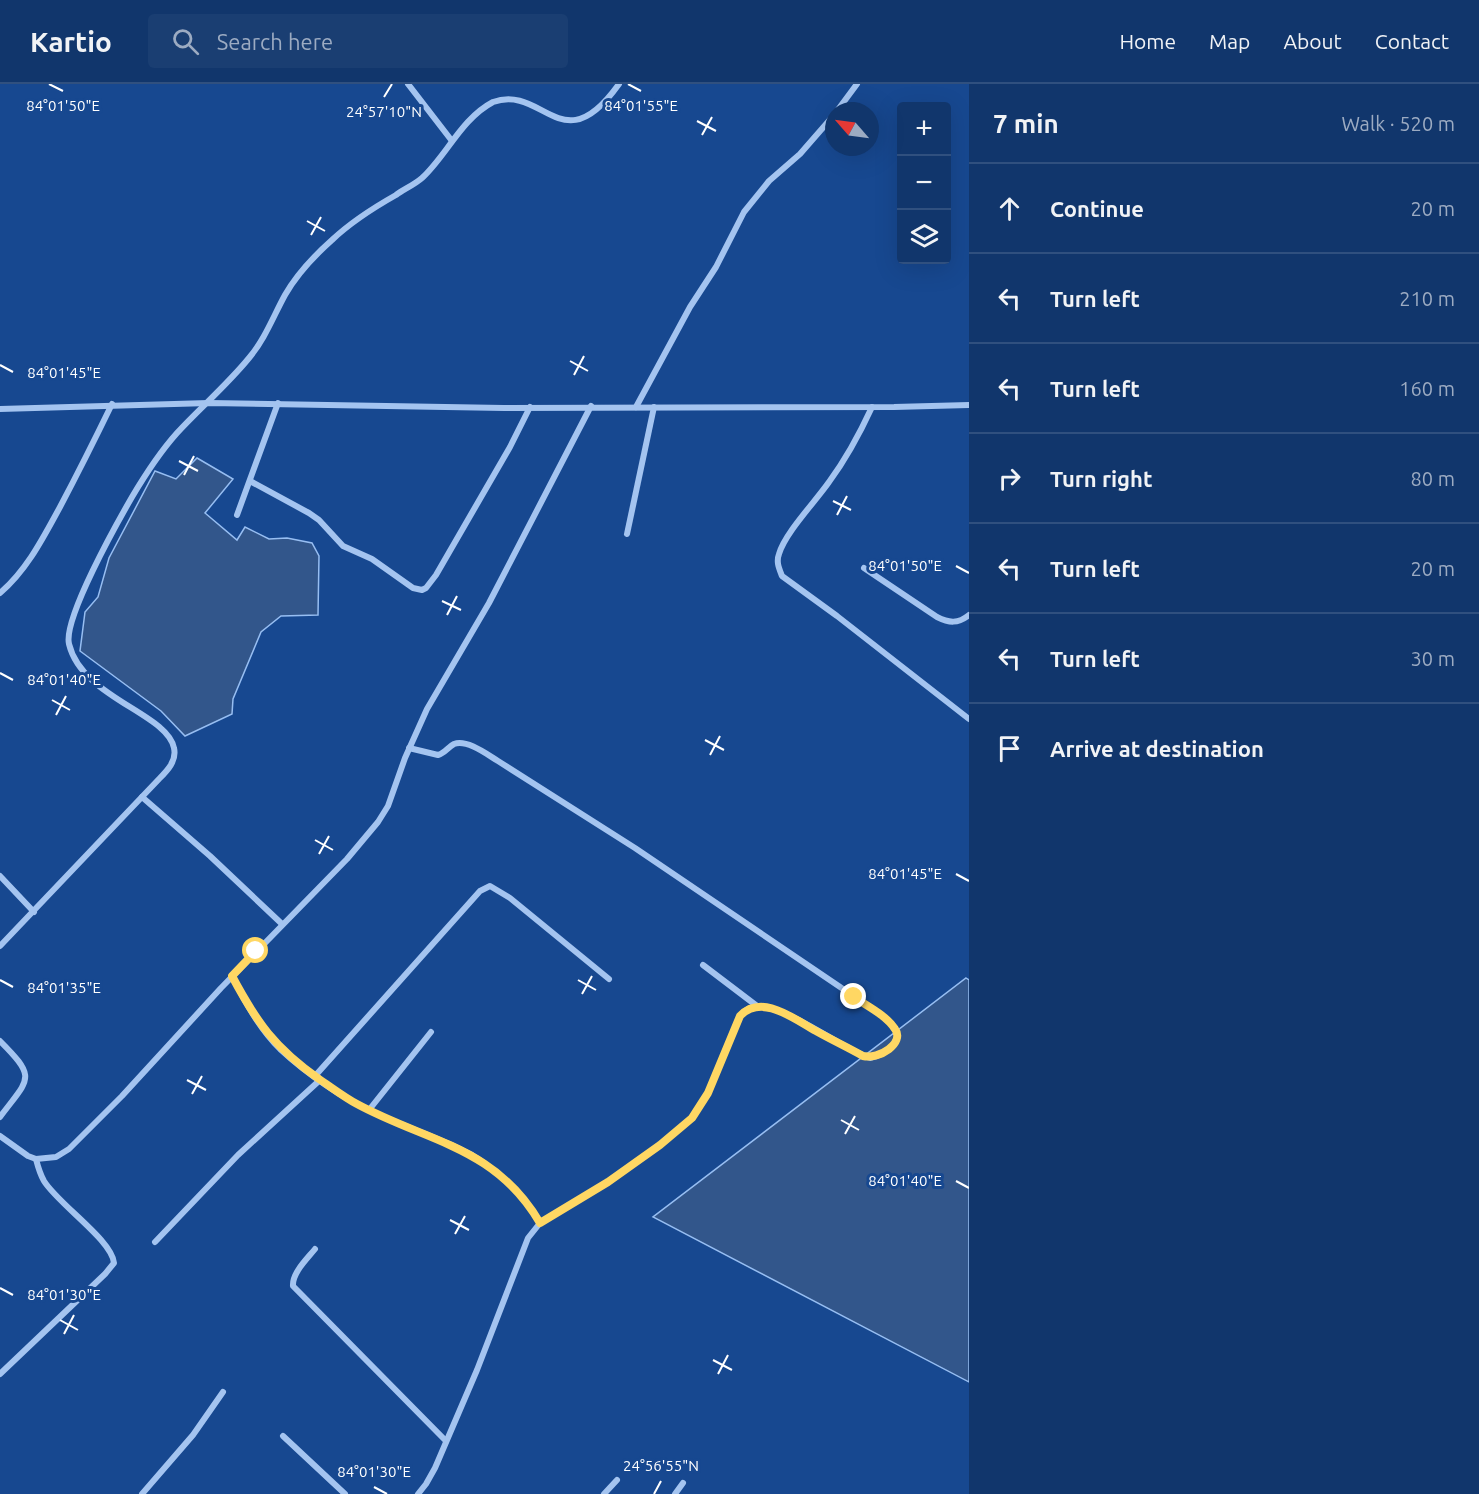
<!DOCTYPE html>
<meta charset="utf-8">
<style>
body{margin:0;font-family:Ubuntu,sans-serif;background:#1a3e72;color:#f1f3f6}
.controls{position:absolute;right:18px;top:18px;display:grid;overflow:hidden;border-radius:6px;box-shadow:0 6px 24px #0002}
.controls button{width:54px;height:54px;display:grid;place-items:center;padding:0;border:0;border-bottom:2px solid #30507f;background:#11366c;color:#f1f3f6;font:30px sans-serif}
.compass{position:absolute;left:825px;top:18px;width:54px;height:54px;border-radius:50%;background:#11366c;box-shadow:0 6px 24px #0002;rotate:298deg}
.stop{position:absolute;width:18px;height:18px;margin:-14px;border:4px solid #ffd763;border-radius:50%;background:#fff}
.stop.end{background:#ffd763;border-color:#fff;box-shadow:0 2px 6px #0008}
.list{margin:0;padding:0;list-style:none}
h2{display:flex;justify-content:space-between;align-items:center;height:78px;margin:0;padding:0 24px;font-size:26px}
h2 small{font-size:20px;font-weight:400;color:#9cabc2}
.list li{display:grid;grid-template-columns:39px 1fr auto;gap:18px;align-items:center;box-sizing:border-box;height:90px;padding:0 24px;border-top:2px solid #30507f}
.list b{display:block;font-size:22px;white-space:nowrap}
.list em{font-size:20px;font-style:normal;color:#9cabc2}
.icon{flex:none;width:33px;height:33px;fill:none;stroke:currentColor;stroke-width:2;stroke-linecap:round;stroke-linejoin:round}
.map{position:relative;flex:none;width:969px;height:1410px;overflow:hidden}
header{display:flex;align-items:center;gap:36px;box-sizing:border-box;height:84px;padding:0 30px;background:#11366c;border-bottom:2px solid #30507f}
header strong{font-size:28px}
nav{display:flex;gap:33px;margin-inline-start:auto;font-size:21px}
.search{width:420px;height:54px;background:#1a3e72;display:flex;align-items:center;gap:15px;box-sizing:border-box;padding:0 21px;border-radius:6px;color:#9cabc2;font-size:22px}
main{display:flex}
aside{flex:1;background:#11366c}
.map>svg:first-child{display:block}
.water{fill:#32568b;stroke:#97bef2;stroke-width:1.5}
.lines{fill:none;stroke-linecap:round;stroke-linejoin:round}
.street{stroke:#a4c4f0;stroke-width:6}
.route{stroke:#ffd763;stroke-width:8}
.ticks{fill:none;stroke:#fff;stroke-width:2}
.ticks-label{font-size:15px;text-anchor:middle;fill:#fff;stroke:#174890;stroke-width:6;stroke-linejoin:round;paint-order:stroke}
</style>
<header>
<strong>Kartio</strong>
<div class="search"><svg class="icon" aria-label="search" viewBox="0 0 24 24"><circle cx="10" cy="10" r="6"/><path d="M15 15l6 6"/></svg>Search here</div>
<nav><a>Home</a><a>Map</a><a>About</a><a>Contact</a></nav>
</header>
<main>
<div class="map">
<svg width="969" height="1410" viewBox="0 0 969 1410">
<rect width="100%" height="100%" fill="#174890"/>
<g class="water">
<polygon points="197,374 233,395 205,429 237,456 245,443 269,455 287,454 312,459 319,472 318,531 281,532 261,548 233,615 232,630 185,652 161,627 80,567 85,528 98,513 109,474 155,387 176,395"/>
<polygon points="966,894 969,896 969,1298 653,1133"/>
</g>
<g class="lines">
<g class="street">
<polyline points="408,0 452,57"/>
<polyline points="837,27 857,0"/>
<polyline points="636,323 690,223 716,183 744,128 769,97 800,70 834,31"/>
<path d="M872,323C860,349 846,375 829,398C815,418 785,449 779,470C776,478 779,484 782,492L837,532L969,635"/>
<polyline points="0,325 209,319 504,324 894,323 969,321"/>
<polyline points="250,397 309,429 319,436 343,462 372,475 413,504 422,506 426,504 436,491 510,363 530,323"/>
<polyline points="237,431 278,319"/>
<polyline points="627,450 654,323"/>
<path d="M864,484L937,533C949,539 958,540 969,531"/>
<path d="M0,509C27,486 43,454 60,423C78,389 95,355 112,320"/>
<path d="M409,664L438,671C445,669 448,663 454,660C467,655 488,671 498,677L635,764L877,928C883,933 892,938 895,945C904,959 881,972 870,974C839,964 780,915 751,924C746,925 743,929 740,932L708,1009L692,1034L660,1061L608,1098L540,1139L528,1154L477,1286L435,1384L426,1400L418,1410"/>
<polyline points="142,713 210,772 282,840"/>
<polyline points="0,792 34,828"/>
<path d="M0,862L159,695C167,687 177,677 174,664C167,629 82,614 69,560C63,535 117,439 132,413C145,391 160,368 177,349C200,324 227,301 249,274C265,255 273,233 285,211C297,190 314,172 332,156C351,138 373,124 396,111C404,105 414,101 422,94C447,71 461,35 493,18C544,0 562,80 619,0"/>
<polyline points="703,881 757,922"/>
<path d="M232,892C245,918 259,944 280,965C307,990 342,1014 375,1029C407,1044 441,1054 472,1071C499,1088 524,1111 540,1139"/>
<path d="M0,957C38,995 29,994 0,1033"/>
<polyline points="315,992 480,807 490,802 510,814 609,895"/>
<polyline points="369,1026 431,948"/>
<polyline points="0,1052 28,1072 36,1075 56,1073 69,1065 122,1012 221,904 347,775 378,738 388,722 405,674 427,625 489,519 591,322"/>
<polyline points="155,1158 238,1071 320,996"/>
<path d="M315,1165C307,1175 292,1189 293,1202L446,1357"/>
<path d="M0,1290L105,1190L114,1179C112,1156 58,1120 44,1097C40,1090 38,1083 36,1075"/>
<polyline points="283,1352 345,1410"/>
<polyline points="142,1410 193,1351 223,1308"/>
<polyline points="604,1410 617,1396"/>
<polyline points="675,1410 683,1399"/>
</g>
</g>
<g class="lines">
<path class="route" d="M256,867L232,892C257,939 275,964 319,995C331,1003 344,1013 357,1020C427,1058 495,1062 540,1139L608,1098L660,1061L692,1034L708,1009L740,932C762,909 794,935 816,947C832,956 847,963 863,972C879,976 905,959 895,945C886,931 867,922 854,913"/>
</g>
<path class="ticks" d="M49,0L63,7M628,0L641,7M384,13L392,0M697,37L716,47M702,51L712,33M307,137L325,147M311,151L321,133M570,277L588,287M0,281L13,288M574,291L584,272M179,377L198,387M184,391L194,372M833,417L851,426M837,431L847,412M956,482L969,489M442,517L461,526M447,531L457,512M0,589L13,596M52,616L70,626M56,631L66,612M705,656L724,666M710,671L720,652M315,756L333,766M319,770L329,752M956,790L969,797M0,896L13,903M578,896L596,906M582,910L592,892M187,996L206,1006M192,1010L202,992M841,1036L859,1046M845,1050L855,1032M956,1097L969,1104M450,1136L469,1146M455,1150L465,1132M0,1204L13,1211M60,1236L78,1246M64,1250L74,1231M713,1276L732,1286M718,1290L728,1271M374,1403L387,1410M654,1410L661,1397"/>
<g class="ticks-label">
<text x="63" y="27">84°01'50"E</text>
<text x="641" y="27">84°01'55"E</text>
<text x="384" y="33">24°57'10"N</text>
<text x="64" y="294">84°01'45"E</text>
<text x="905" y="487">84°01'50"E</text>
<text x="64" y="601">84°01'40"E</text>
<text x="905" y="795">84°01'45"E</text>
<text x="64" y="909">84°01'35"E</text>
<text x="905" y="1102">84°01'40"E</text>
<text x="64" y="1216">84°01'30"E</text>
<text x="661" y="1387">24°56'55"N</text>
<text x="374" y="1393">84°01'30"E</text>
</g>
</svg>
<div class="controls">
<button>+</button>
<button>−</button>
<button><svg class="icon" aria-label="layers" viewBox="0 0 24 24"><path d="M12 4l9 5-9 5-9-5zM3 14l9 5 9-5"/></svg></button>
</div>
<svg class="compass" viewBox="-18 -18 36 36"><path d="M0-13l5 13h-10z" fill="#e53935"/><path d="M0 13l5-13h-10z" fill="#9cabc2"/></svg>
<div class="stop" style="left:256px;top:867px"></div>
<div class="stop end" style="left:854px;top:913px"></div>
</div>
<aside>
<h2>7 min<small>Walk · 520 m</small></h2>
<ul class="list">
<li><svg class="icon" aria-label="ahead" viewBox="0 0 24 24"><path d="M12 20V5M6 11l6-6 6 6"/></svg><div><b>Continue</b></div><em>20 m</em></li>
<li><svg class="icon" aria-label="left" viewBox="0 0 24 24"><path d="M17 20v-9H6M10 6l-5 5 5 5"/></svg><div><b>Turn left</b></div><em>210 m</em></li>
<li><svg class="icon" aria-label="left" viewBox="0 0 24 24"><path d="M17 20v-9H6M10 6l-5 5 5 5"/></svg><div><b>Turn left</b></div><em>160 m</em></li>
<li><svg class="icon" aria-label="right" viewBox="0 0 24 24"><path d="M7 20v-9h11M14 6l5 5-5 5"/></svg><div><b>Turn right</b></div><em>80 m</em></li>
<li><svg class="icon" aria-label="left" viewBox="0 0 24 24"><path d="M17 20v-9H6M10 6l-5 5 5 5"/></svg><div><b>Turn left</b></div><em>20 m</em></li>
<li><svg class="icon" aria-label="left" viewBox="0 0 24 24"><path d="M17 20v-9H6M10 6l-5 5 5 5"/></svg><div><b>Turn left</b></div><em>30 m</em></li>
<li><svg class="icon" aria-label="arrive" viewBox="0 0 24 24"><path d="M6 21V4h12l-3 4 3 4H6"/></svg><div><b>Arrive at destination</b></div></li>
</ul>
</aside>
</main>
